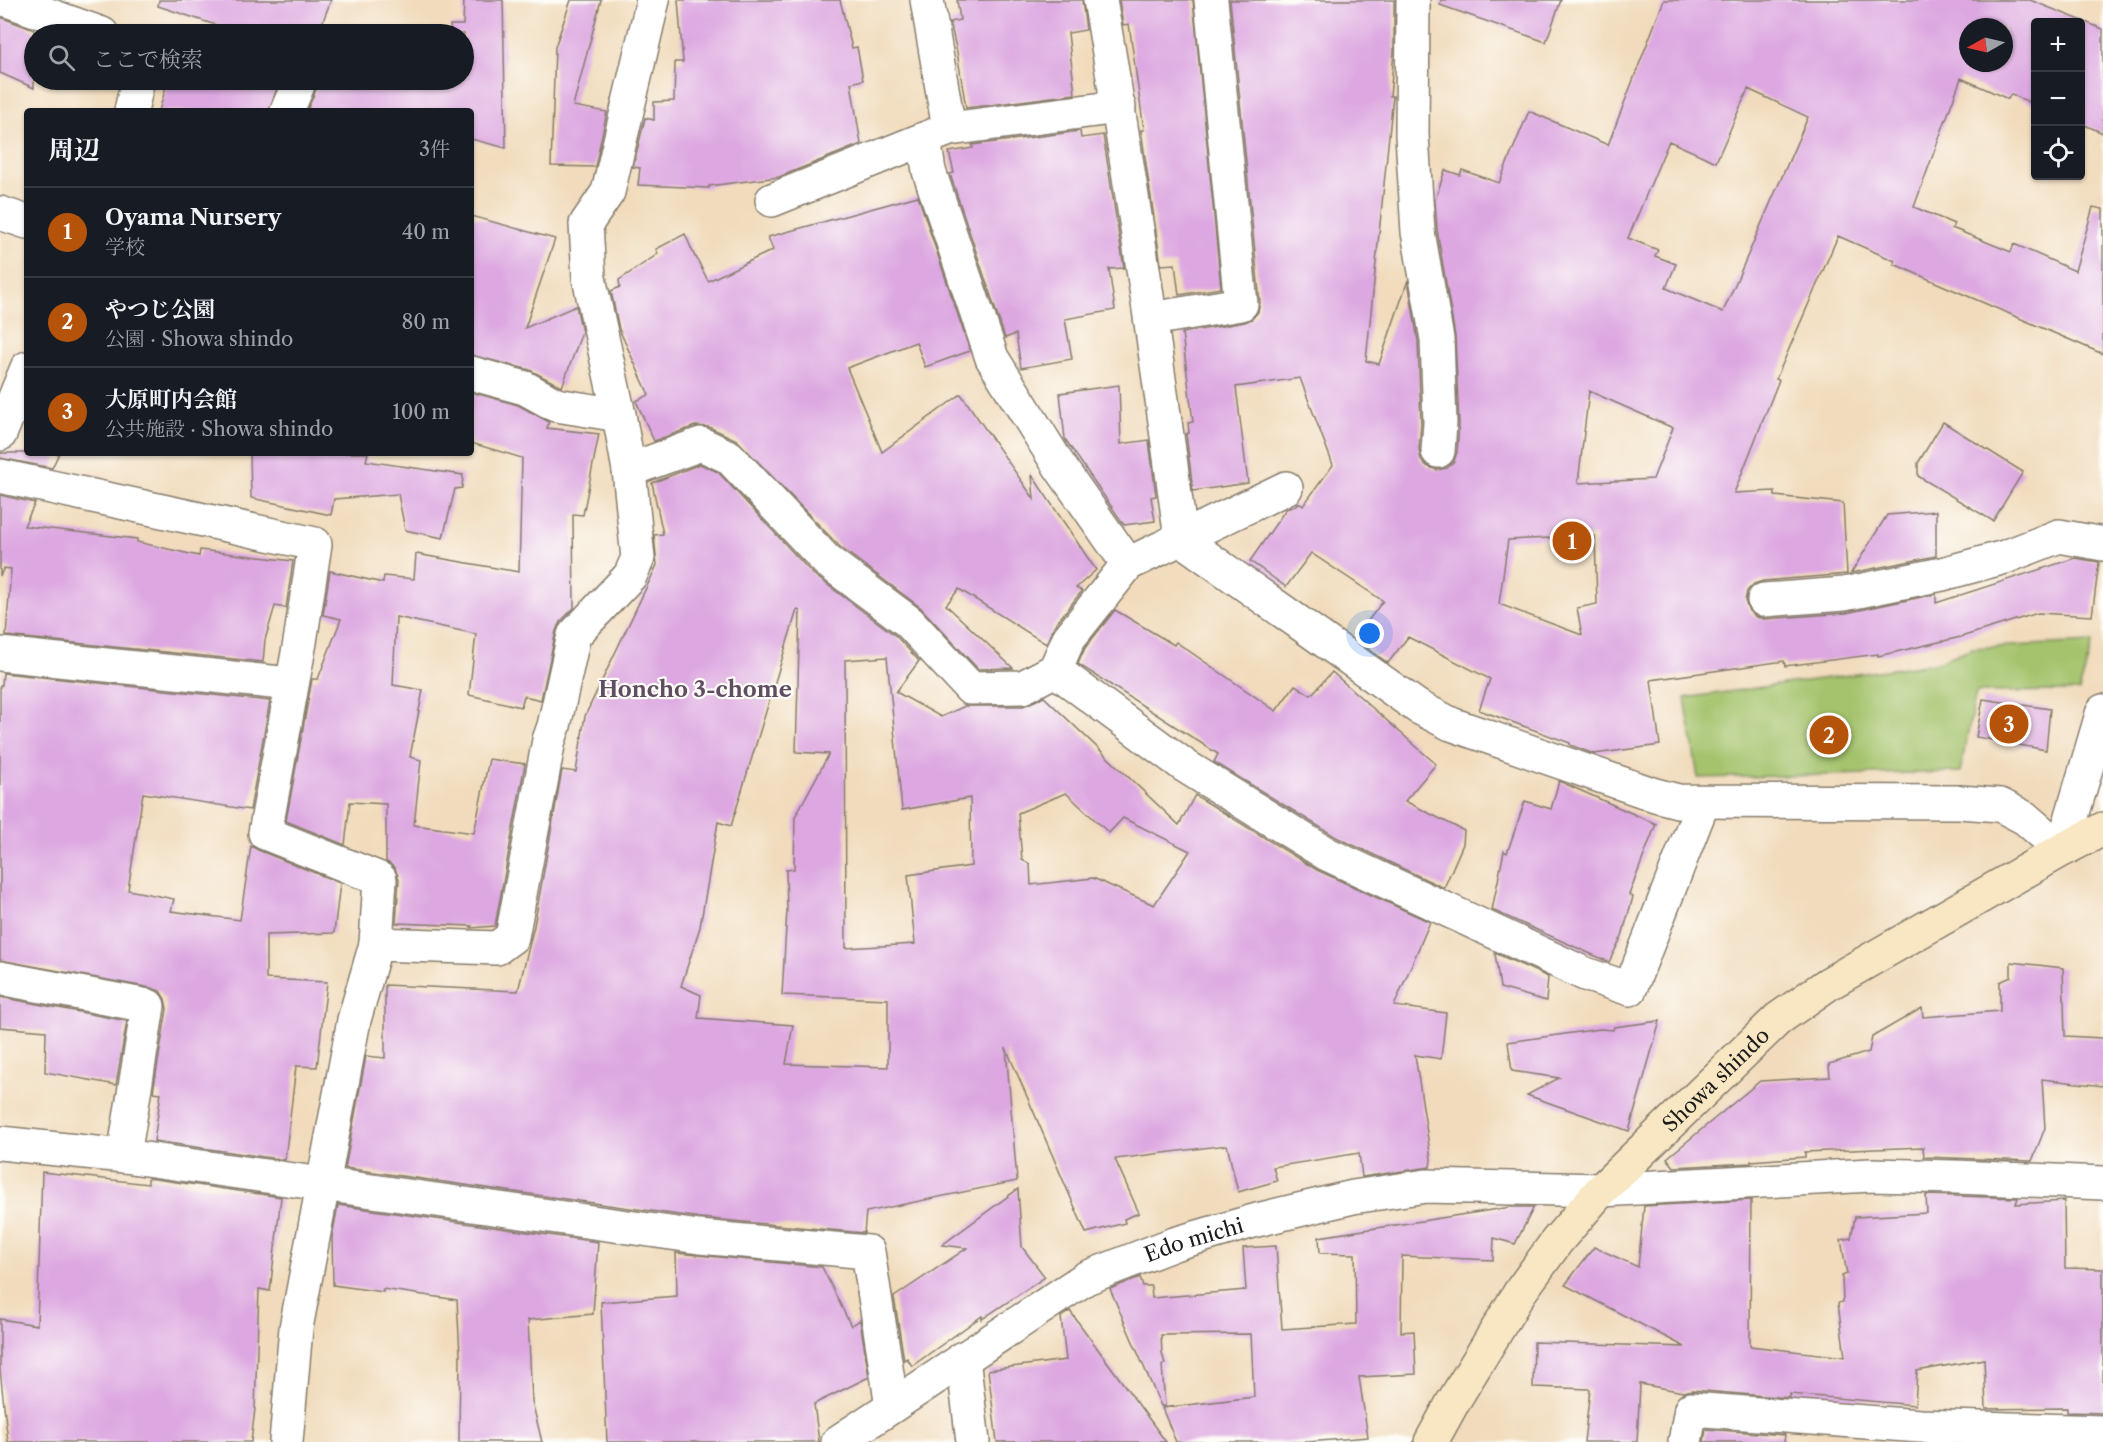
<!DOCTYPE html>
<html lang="ja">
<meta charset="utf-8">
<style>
body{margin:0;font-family:"Libre Caslon Text","Noto Serif JP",serif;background:#20242c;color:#f1f3f6}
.controls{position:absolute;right:18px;top:18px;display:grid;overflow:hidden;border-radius:6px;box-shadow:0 2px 4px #0004}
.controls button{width:54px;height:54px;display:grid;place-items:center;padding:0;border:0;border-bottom:2px solid #363941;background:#171b24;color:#f1f3f6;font:30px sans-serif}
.compass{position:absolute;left:1959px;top:18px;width:54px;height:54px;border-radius:50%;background:#171b24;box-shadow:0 2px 4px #0004;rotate:262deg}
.you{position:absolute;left:1370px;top:634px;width:21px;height:21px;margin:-15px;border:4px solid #fff;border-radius:50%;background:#1a73e8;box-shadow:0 0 0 9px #1a73e833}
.badge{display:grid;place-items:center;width:39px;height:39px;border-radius:50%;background:#b45309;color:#fff;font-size:20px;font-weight:700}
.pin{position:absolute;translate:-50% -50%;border:3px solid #fff;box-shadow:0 2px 6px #0006}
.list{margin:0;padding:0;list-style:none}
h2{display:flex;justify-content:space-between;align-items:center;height:78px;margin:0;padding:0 24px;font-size:26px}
h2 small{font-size:20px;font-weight:400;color:#9ea1a6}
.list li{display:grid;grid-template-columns:39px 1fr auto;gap:18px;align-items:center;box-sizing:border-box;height:90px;padding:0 24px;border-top:2px solid #363941}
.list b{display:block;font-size:22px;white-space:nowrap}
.list p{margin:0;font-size:20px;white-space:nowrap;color:#9ea1a6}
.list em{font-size:20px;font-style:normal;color:#9ea1a6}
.icon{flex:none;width:33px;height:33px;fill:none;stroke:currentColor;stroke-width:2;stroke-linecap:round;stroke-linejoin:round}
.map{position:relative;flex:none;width:2103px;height:1442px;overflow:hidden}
.search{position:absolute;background:#171b24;box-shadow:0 2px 4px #0004;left:24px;top:24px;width:450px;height:66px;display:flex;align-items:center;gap:15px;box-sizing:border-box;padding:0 21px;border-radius:33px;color:#9ea1a6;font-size:22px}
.panel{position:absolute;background:#171b24;box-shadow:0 2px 4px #0004;left:24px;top:108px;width:450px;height:348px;border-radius:6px}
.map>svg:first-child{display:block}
.green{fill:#a4c36c;stroke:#607044;stroke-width:1.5}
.building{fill:#dda8e1;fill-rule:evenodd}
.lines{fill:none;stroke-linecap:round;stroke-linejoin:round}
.street-casing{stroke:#867c6c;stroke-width:36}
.secondary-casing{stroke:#867c6c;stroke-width:36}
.street{stroke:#fff;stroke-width:33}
.secondary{stroke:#f9e7c3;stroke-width:33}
.labels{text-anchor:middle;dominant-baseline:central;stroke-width:4.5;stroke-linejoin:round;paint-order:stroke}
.street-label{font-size:21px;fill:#1c1c1c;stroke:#fdfcf7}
.neighbourhood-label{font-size:22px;font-weight:bold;fill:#604d61;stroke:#fdfcf7}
</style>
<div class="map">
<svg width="2103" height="1442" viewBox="0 0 2103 1442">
<rect width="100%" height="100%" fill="#fdfcf7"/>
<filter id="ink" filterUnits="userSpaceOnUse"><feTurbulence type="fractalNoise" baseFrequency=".0167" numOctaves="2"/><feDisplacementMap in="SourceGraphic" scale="12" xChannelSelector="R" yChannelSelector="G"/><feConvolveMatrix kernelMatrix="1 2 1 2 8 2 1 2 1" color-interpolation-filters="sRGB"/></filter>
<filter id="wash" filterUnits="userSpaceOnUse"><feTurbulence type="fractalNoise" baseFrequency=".008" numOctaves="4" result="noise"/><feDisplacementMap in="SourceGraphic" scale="24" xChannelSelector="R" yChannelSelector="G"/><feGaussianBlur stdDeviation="1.35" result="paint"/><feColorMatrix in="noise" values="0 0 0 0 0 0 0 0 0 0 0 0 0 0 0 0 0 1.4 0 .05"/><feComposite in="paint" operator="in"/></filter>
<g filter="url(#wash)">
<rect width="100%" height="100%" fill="#f1dbbc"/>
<polygon class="green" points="2093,642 2079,691 1976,692 1960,772 1698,778 1685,698 1935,663 1972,648"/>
<g id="blocks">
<g class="building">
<polygon points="159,0 331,0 318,34 243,34 158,6"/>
<polygon points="464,0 503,0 506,148 471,139 471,111 307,111 317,87 318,80 464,80 464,34 451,34 450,25 463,25"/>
<polygon points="571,0 601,0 573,106 607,112 595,167 551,166 555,47"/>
<polygon points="678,0 840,0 852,48 857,47 863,80 851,83 861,144 779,177 709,186 709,188 638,185 640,168 633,167 645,118 654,120 654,102 674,101 675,62 683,62"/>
<polygon points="957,0 1082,0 1086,30 1068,33 1075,94 966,108 957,52 950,22 960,20"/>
<polygon points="1119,0 1193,0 1221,288 1179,295 1175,264 1161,265 1141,130 1144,130 1129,24 1123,25"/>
<path d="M1230,0H1394V52L1390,96H1393L1366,361L1379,364L1408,280L1418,341L1421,423L1419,450L1421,460L1427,466L1437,470L1447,468L1454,461L1457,452L1459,424L1455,336L1437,230L1435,200L1445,170L1460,175L1462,170L1499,183L1529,111L1608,145L1664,0H2030L2103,29V133L2080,123V22H2036V105L2011,94L2008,99L1961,78L1914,207L1954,224L1952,228L2011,252L2014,244L2075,271L2093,207L2103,209V354L1942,285L1894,264L1895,261L1838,236L1776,379L1779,380L1734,493L1775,491V496L1843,503L1847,574L1763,581L1754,584L1747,591L1745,601L1749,611L1756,617L1765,619L1846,613L1936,594V603L2075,558L2099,562L2092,616L2038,613L1961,637L1878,656V654L1785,666L1784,661L1651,680L1660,745L1594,754L1570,745V743L1479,710L1490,679L1408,637L1388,663L1359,642L1366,634L1361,630L1383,601L1311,553L1286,587L1250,561L1286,509L1295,506L1298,502L1303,506L1333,465L1300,378L1236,387L1248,483L1193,491L1186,434L1189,433L1188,423L1193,422L1182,333L1245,322L1252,319L1258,312L1260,303ZM1968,27H2004V63H1968ZM1748,89L1808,117L1723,312L1666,288L1676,264L1655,256L1658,250L1628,238L1669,141L1716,162ZM1589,391L1673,428L1653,479L1578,483ZM1595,536L1597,604L1577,608L1582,635L1499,604L1508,540Z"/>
<polygon points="1441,0 1561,0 1546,42 1440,5"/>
<polygon points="0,17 34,30 34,88 0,73"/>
<polygon points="168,80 280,80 269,111 159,111"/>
<polygon points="1080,131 1081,138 1103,135 1124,268 1109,269 1115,310 1065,319 1072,359 1021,368 1016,334 1005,338 950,174 954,173 949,152 973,148 972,145"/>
<polygon points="918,196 970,351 925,367 916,342 847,368 882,452 961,394 1034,499 1032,475 1096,570 1076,588 1082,591 1054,626 1046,644 959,589 946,605 1013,668 978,669 920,607 840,547 737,440 709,427 695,426 654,441 636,401 649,395 619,329 611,291 620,287 619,280 658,254 656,249 685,234 695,257 696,257 708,281 773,250 768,237"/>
<polygon points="471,216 555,239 525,328 576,306 582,332 562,387 530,370 471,355"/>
<polygon points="1119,385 1121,444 1149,440 1156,496 1151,497 1155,521 1124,525 1065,439 1060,393"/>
<polygon points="471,392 518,405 549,422 547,428 599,434 583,515 573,514 574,608 560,622 556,631 541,700 524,696 521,707 469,695 476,634 396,617 393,685 423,690 410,757 421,760 414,825 474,833 489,759 525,764 495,926 471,928 472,926 396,923 399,879 395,868 386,861 386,804 350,802 345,845 286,821 312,679 318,679 341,619 323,615 330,571 383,583 384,576 414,579 416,554 519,572 522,458 471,443"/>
<polygon points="1943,422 2023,472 1993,521 1918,476 1918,463"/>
<polygon points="0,453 59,453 52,468 0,458"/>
<polygon points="250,453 368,453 366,461 463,475 462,488 455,489 443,538 405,530 398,494 334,499 331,515 251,498"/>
<path d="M700,464L718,472L813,574L896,636L919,661L896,692L941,717L965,706H1023L1044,697L1179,825L1195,795L1317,870L1430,922L1394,1006L1446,1013L1441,1059L1415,1055L1431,1159L1430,1167L1362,1177L1359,1153L1273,1167L1277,1181L1238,1192L1227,1145L1115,1159L1139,1213L1124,1219L1125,1223L1086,1233L1006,1048L1017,1181L866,1212L864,1233L701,1218L345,1168L366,1056L385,1058V985L518,991L534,926L562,770L576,772L585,716L657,565L654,535L663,534L652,483ZM797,610L800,611L796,752L829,754L795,817L794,869L786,870L787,910L782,995L888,999V1067L786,1064L793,1025L698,1018L701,995L681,986L700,927L718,822L731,826ZM887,657L902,810L970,798L971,866L908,875L915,944L846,948L845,660ZM1066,793L1109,833L1123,818L1190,851L1154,905L1093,878L1031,885L1030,864L1022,860L1018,813Z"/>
<polygon points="0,495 35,503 24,526 137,539 137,542 199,556 200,550 293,561 286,608 275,606 265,640 263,662 6,636 11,569 4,568 0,576"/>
<polygon points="1936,511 1936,556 1851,573 1887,515"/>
<polygon points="1115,610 1174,645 1176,642 1276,711 1295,685 1311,695 1332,672 1436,764 1405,801 1464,831 1463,844 1444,888 1336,837 1214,762 1218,754 1078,664 1085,648"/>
<polygon points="3,673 270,701 250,810 143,793 128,890 174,899 171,911 240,920 251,846 258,850 340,883 334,933 266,935 266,979 327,982 317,1067 296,1066 285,1160 154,1141 161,1093 153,1092 167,1009 165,999 160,991 151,988 0,960 0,685 2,685"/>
<polygon points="1983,699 2050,709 2046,750 1976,737"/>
<polygon points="1559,781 1656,824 1629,895 1633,897 1622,936 1609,962 1492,910 1504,851 1507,853 1525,801 1551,809"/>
<polygon points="1495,953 1548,977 1546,1001 1500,988"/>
<polygon points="2011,962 2063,968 2065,1036 2103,1038 2103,1086 2042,1079 2045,1128 2032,1161 1924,1157 1923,1147 1805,1152 1805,1157 1751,1161 1751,1163 1674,1167 1667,1158 1760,1081 1830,1077 1829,1064 1869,1052 1872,1037 1922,1008 1923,1017 2000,1011 2000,982 2011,977"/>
<polygon points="0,997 127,1021 116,1085 45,1072 46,1031 0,1027"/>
<polygon points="1660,1021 1629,1131 1527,1095 1559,1078 1512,1071 1508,1042 1600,1029 1613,1030 1614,1027"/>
<polygon points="42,1172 148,1184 148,1178 281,1197 270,1291 259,1289 255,1409 251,1442 8,1442 0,1370 0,1319 37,1325"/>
<polygon points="1018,1189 1022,1247 1045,1277 982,1319 982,1316 912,1366 907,1358 904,1360 894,1297 967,1248 942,1245"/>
<polygon points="1926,1195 2018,1198 2016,1204 2064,1201 2065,1268 2103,1269 2103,1413 2067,1412 2067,1408 1986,1409 1984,1359 1917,1371 1915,1405 1790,1394 1790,1398 1692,1390 1683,1392 1640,1384 1637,1442 1584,1442 1590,1389 1533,1387 1534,1342 1685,1347 1565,1285 1594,1247 1638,1267 1644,1206 1751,1200 1750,1346 1845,1357 1838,1303 1843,1302 1842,1276 1847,1274 1841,1240 1851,1238 1855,1217 1927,1213"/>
<polygon points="338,1205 598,1242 593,1314 528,1320 532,1401 542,1442 459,1442 460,1354 457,1300 383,1289 383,1292 333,1285 332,1237"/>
<polygon points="1511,1207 1534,1207 1515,1244 1494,1238 1493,1260 1402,1256 1401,1332 1414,1331 1416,1374 1359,1377 1368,1437 1307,1442 1176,1442 1162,1408 1254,1397 1251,1334 1161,1335 1162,1353 1165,1364 1162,1365 1165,1406 1161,1406 1110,1289 1140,1277 1143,1286 1151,1286 1152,1298 1246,1290 1243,1248 1276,1246 1282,1329 1356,1324 1355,1254 1320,1253 1319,1237"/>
<polygon points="676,1253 822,1267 851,1326 860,1320 869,1377 814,1404 819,1442 607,1442 601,1302 677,1296"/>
<polygon points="1070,1311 1166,1442 997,1442 988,1370 1066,1360 1061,1317"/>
<polygon points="1706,1429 1785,1435 1784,1442 1704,1442"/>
</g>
</g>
</g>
<g filter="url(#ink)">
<use href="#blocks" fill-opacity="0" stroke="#867c6c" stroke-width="1.5"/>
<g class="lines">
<defs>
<g id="street">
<polyline points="7,0 102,34"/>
<polyline points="927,0 949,129"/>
<path d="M1100,0C1131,179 1157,359 1181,539L1418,707L1451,724L1655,795L1678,801L1960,802L2000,805L2025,818L2062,850L2103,711"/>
<polyline points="1413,0 1412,135 1418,232 1437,339 1440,423 1438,451"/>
<polyline points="131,111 138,80"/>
<polyline points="287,111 300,80"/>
<polyline points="924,139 929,171 992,358 1060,467 1128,564"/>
<polyline points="772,200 949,129 1119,107"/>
<polyline points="0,213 27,222"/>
<polyline points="1151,319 1241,304 1211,0"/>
<polyline points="471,373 525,388 556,405 619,415 589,278 586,224 608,192 653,0"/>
<polyline points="0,434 27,368"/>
<polyline points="629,470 701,444 729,457 827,561 909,622 970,688 1023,687 1055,670 1069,638 1128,564 1286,488"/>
<polyline points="0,476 315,544 300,642 265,833 380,879 376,944 354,1020 296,1328 286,1442"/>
<polyline points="1764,600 1844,594 1942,574 2005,557 2059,536 2103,544"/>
<polyline points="0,654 291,684"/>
<polyline points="1055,670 1185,766 1327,854 1585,974 1630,989 1703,802"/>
<polyline points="376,944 497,948 512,937 549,740 554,726 574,635 630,576 638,558 629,470 619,415"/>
<polyline points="0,978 148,1006 124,1156"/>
<polyline points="0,1143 124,1156 699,1237 868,1252 892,1406"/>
<polyline points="963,1358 973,1442"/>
<path id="s1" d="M838,1442L1086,1278L1174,1244L1257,1220L1353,1197L1426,1186L1601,1190L1871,1175L1955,1177L2103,1183"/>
<polyline points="1685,1442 1691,1409 1920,1426 2103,1432"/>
</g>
<g id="secondary">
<path id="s2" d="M1431,1442L1453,1402L1520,1292L1557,1241L1601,1190L1778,1019L1828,984L2062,850L2103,829"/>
</g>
</defs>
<use href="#street" class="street-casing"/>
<use href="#secondary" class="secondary-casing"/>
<use href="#street" class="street"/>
<use href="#secondary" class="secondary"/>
</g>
</g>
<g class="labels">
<g class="street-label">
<text stroke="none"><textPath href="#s2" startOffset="464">Showa shindo</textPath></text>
<text stroke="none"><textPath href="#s1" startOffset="412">Edo michi</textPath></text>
</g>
<g class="neighbourhood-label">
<text x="695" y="689">Honcho 3-chome</text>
</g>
</g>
</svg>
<div class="controls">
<button>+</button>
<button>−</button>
<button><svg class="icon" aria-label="locate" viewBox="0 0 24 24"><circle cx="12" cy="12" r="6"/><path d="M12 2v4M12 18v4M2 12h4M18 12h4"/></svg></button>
</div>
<svg class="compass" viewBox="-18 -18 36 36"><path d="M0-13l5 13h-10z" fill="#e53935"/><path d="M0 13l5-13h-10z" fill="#9ea1a6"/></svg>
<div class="you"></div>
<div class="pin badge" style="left:1572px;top:541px">1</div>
<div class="pin badge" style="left:1829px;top:735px">2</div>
<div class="pin badge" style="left:2009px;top:724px">3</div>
<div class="search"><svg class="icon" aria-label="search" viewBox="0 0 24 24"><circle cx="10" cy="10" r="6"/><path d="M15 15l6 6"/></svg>ここで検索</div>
<section class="panel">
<h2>周辺<small>3件</small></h2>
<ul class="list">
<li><span class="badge">1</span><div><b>Oyama Nursery</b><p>学校</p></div><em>40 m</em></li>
<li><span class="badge">2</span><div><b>やつじ公園</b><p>公園 · Showa shindo</p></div><em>80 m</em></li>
<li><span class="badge">3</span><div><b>大原町内会館</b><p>公共施設 · Showa shindo</p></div><em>100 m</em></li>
</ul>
</section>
</div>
